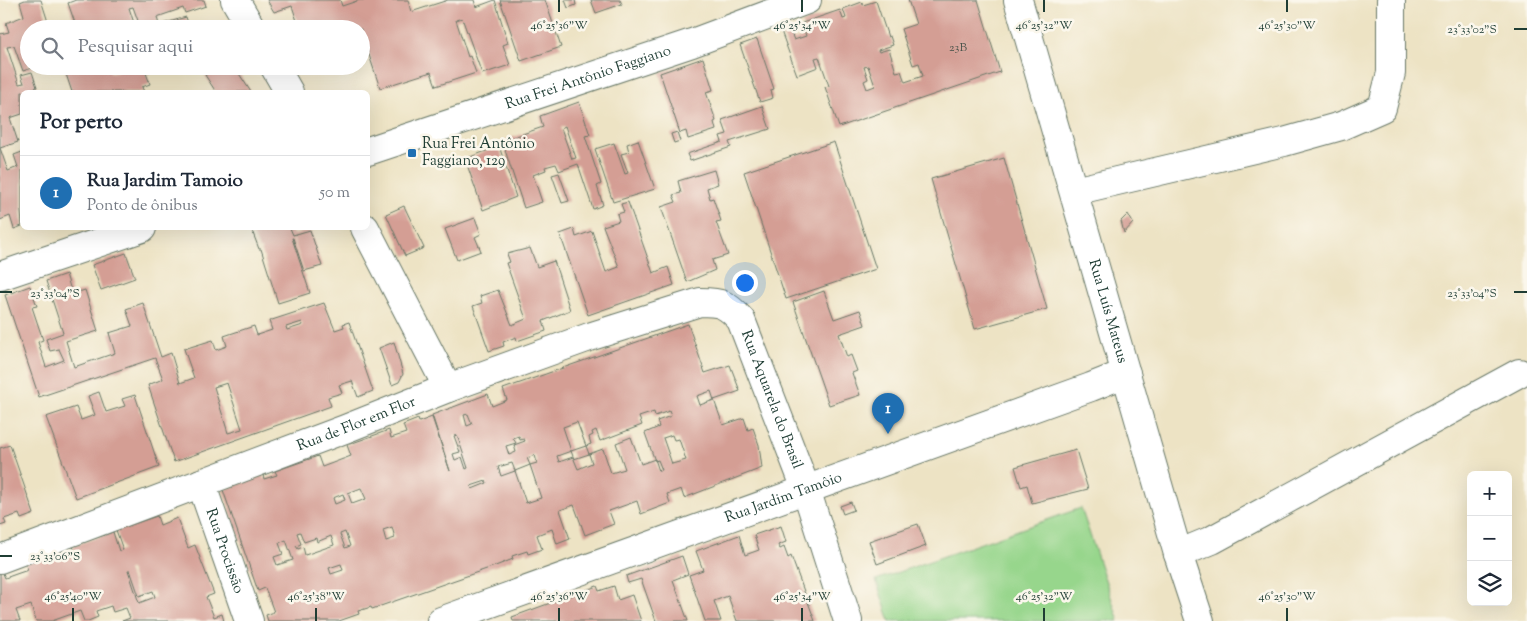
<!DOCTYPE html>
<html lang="pt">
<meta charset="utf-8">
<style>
body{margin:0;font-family:"Sorts Mill Goudy",serif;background:#f6f6f7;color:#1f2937}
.controls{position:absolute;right:15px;bottom:15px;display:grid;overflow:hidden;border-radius:8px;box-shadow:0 5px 20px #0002}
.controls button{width:45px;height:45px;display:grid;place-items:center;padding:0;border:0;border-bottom:1px solid #e0e1e3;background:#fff;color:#1f2937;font:25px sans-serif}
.you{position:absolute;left:744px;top:282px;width:18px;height:18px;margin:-12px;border:4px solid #fff;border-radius:50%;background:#1a73e8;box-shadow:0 0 0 8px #1a73e833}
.badge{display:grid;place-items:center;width:32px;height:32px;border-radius:50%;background:#1f6fb2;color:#fff;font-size:16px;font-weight:700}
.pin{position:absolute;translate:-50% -41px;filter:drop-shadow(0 1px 2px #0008)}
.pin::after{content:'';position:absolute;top:26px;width:18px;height:15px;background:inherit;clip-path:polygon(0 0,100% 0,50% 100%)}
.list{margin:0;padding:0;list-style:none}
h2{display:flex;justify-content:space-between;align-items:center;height:65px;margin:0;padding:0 20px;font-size:21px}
h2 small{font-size:16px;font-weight:400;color:#747a83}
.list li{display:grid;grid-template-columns:32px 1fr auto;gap:15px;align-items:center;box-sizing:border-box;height:75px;padding:0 20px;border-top:1px solid #e0e1e3}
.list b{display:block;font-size:19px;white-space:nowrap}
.list p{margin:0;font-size:16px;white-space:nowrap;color:#747a83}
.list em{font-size:16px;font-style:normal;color:#747a83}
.icon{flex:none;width:28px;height:28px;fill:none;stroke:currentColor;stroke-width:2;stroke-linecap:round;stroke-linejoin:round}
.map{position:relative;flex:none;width:1527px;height:621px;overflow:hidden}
.search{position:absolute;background:#fff;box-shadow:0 5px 20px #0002;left:20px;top:20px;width:350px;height:55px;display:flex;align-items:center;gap:12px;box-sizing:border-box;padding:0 18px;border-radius:28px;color:#747a83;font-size:19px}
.panel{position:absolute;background:#fff;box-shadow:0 5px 20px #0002;left:20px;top:90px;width:350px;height:140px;border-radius:8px}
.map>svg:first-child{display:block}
.green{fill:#97d68c;stroke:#5b8a60}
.building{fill:#d49e94;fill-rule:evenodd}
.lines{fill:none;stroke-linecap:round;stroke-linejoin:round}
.minor-casing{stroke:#677766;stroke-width:30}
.major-casing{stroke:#677766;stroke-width:30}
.minor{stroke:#fff;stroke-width:28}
.major{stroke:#fff;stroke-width:28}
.ticks{fill:none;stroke:#1f3d34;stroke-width:2}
.poi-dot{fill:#1f6fb2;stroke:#fbf7ec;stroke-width:2}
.labels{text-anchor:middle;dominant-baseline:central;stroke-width:5;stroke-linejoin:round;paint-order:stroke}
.number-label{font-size:12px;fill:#4c554c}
.street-label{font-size:15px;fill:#1f3d34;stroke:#fbf7ec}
.poi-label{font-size:15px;fill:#1f3d34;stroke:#fbf7ec;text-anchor:start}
.ticks-label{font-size:12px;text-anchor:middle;fill:#1f3d34;stroke:#fbf7ec;stroke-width:5;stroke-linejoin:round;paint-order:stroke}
</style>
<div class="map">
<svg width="1527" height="621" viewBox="0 0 1527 621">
<rect width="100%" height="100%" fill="#fbf7ec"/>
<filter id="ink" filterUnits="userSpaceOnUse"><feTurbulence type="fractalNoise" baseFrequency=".02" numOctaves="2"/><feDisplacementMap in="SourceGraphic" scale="10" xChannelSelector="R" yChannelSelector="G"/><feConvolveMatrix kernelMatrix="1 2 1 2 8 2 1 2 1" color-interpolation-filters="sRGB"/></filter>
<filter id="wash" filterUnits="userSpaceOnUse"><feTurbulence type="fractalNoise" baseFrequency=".0096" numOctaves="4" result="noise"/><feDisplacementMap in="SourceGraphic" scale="20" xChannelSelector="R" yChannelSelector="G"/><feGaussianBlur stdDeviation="1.12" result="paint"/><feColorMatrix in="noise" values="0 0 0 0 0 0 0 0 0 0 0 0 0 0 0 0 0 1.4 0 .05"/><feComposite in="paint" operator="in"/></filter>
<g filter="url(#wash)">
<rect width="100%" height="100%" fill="#ede3c4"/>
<polygon class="green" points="1081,508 1119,621 890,621 876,580"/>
<g id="blocks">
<g class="building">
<polygon points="25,0 41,0 49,25 46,26 47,29 29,29 29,66 35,67 23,71 14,46 7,47 19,84 24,83 21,75 32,72 37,87 26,91 27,92 22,92 22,114 10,118 18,142 0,148 8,171 18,167 14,155 22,152 22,210 21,211 22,226 14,229 10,216 0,220 0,34 9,32 6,23 24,16 20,2"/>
<polygon points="76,0 204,0 206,6 185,13 183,8 157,17 159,25 186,17 190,29 141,29 133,7 129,8 136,29 67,29 76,26 68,3"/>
<polygon points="267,0 340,0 342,6 360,0 408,0 411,12 448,0 474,0 476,7 495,0 508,43 503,45 510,65 482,74 462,18 456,20 468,57 470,56 476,73 436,86 431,72 380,88 366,46 361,48 361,29 285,29 283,26 297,21 292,6 274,12"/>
<polygon points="500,0 545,0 561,47 521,61"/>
<polygon points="565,0 575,0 576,5 568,8"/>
<polygon points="591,0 620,0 622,4 596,13"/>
<path d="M908,0H978L1000,72L839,127L825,87L829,86L819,57L815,58L818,67L797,75L781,31L789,28L794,40L806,36L802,23L840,10L843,19L846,18L843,9L862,2L863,5L876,1L888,37L890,36L893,45L878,50L879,52L889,49L896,72L901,71L905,82L923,76L919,63L913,65L901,29L916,24ZM868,66L875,86L867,89L864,81L868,79L864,67Z"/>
<polygon points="757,39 774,89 771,90 773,98 760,102 740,45"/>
<polygon points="703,58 713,90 706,92 716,121 714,122 716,130 688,139 686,131 680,133 660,73"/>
<polygon points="79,66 108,66 111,73 130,66 153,66 155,70 146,73 150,84 142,87 144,92 72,92 65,71"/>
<polygon points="220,66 234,66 251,92 216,92 205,75"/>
<path d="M579,102L590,135L585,136L601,184L597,186L603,205L593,209L578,164L559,171L556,164L545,167L546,170L533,175L542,202L524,208L502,141L543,127L540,116ZM565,126L576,158L572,159L561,128Z"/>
<polygon points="762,106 770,129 729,142 731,147 690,161 687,154 722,142 720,136 727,134 722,120"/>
<polygon points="677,132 680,141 674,143 671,134"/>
<polygon points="638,140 655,189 613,202 595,149 614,143 625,174 628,173 621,154 629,152 627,144"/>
<polygon points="834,142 876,269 786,299 744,172"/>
<polygon points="499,146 516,197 483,210 465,159"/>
<polygon points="1004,158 1047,309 975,329 931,179"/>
<polygon points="714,170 718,184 707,188 710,199 713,198 721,221 716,222 728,255 712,260 715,270 687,282 661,207 676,202 673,195 681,193 678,181"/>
<polygon points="559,173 569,201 562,203 552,175"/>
<polygon points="628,202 653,273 668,267 674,285 588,315 560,234 574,229 576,237 592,231 606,272 619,267 603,226 619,221 617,214 624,212 621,204"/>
<polygon points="404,206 424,248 405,256 386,214"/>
<polygon points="1128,214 1133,223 1124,233 1121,221"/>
<polygon points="475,218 481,234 475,237 481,251 457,260 445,229"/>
<polygon points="251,228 290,228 293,235 310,230 322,266 304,271 293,238 292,238 310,293 278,303 261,249 259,249"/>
<polygon points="530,248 537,267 554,261 570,310 543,321 546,331 517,341 516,337 503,342 504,346 489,351 473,306 482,303 480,296 498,290 512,325 526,319 506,263 510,262 507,254"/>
<polygon points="126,253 135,278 101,290 92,265"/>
<path d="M66,274L72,294L85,290L98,331L66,341L74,367L115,353L109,333L132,326L126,309L143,303L161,357L171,353L180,383L194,378L184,349L213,340L216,350L227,346L224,336L254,326L257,335L272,330L269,321L324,303L335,330L344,327L343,324L349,322L373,391L358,397L352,381L339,385L342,393L328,397L331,406L174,462L148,385L163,379L155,358L39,397L5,295L30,286L37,306L32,307L43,340L38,342L46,367L64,360L59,349L50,351L46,339L63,333L46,281ZM302,322L303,325L287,330L286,327ZM227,383L242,429L228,433L214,387Z"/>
<polygon points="824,291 834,319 860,310 865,325 839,334 847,357 851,355 857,371 852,373 860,395 829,405 793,302"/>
<path d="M688,324L705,373L730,365L740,391L714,400L711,391L697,396L700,405L714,400L723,425L744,418L748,430L753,428L759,445L762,468L684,498L681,489L667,494L670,503L641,514L637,501L609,511L614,524L585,535L574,505L560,510L570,539L557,544L552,529L537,535L542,549L528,554L527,551L512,556L513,559L498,565L372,609L371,607L358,611L359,614L339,621H268L266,615L274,612L265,588L258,591L223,490L263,475L264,479L277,475L275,471L318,456L322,467L351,456L347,445L389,430L391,438L406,433L403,425L418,419L419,422L432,417L450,471L432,415L488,394L492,406L507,400L503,389ZM669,411L671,416L657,421L659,427L645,433L655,461L658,460L662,470L659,471L655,459L641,464L631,437L616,443L625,469L611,473L603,449L589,454L592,463L578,469L573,457L559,462L557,456L571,451L563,427L577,422L586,446L571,451L574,459L589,454L586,446L591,444L589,437L593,435L592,432L596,430L600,441L642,425L639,417L654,412L655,416ZM468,414L472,424L467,426L464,415ZM457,435L468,468L466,469L462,457L455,460L453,454L460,452L454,436ZM672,435L674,440L679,439L686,460L672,464L663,438ZM519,436L520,440L524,439L525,441L514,445L516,452L509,455L506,446L516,443L513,438ZM535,455L537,463L530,465L541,498L526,503L515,471L530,465L527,458ZM512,463L515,471L501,476L498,467ZM486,481L487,483L472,489L471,486ZM361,488L366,499L352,504L348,493ZM343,494L345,500L335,504L333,498ZM392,527L395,538L386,541L383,530ZM300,532L304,542L316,538L317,542L331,536L334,545L305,555L303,547L298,549L296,546L301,544L297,533ZM345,532L350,546L345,548L340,534ZM286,540L293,560L277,565L274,557L283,554L279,543ZM341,564L343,570L331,574L329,568Z"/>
<polygon points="394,342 403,374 399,382 392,385 379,348"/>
<polygon points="99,392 106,412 125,406 122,399 135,395 159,467 76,498 46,417 76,407 81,420 95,415 88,396"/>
<polygon points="10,445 34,514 21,519 19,514 4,519 6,524 0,526 0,448"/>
<polygon points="1076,450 1088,489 1032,503 1027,485 1021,487 1015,467"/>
<polygon points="851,502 854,510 843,514 840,506"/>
<path d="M157,516L160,525L177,518L188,548L195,545L214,594L206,597L214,617L222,614L224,621H122L130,618L126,608L113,612L111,606L96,611L98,617L88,621H84L80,611L52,621H36L31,605L16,610L20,621H0V571H2L5,578L19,573L28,570L25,563L59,551L62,558L75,553L73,546L113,532L119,551L123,550L116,530ZM128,570H130L139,596L153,591L155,597L139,603Z"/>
<polygon points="918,524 926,546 877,564 869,541"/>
<polygon points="781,526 786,542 778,545 780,549 784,547 788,558 791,556 815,621 737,621 728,596 714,601 721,621 705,621 689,575 703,570 696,551 739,535 745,555 759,550 754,535"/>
<polygon points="682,556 688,574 673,580 688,621 656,621 641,579 628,583 626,576"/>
<polygon points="597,586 599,591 614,586 618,600 632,595 641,621 513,621 512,617"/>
</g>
</g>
</g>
<g filter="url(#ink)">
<use href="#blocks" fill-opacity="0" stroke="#677766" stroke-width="1"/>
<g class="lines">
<defs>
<g id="minor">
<polyline points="235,0 252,29"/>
<polyline points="274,66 289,92"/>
<path id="s1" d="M368,151L692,43L807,0"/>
<polyline points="1074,191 1284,142 1341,126 1382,108 1391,73 1391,0"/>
<polyline points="365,228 448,388"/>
<polyline points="0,276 142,228"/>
<path id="s2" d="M201,483L249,621"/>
<polyline points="1178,554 1212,540 1519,373"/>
<path id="s3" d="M0,559L345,429L448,388L592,336L700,302C721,302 727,304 741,320L806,489L848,621"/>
<path id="s4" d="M441,621L1091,387L1126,373"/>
</g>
<g id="major">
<path id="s5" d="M1018,0L1178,554L1200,621"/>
</g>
</defs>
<use href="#minor" class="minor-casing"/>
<use href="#major" class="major-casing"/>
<use href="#minor" class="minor"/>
<use href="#major" class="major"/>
</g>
</g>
<path class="ticks" d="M559,0V12M802,0V12M1044,0V12M1287,0V12M1514,29H1527M0,292H12M1514,292H1527M0,556H12M73,608V621M316,608V621M559,608V621M802,608V621M1044,608V621M1287,608V621"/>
<rect class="poi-dot" x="407" y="148" width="10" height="10" rx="2.5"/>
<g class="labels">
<g class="number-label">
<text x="958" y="48">23B</text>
</g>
<g class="street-label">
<text stroke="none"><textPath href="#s1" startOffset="232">Rua Frei Antônio Faggiano</textPath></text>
<text stroke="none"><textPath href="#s5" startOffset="324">Rua Luís Mateus</textPath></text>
<text stroke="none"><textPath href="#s3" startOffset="878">Rua Aquarela do Brasil</textPath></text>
<text stroke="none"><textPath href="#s3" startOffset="381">Rua de Flor em Flor</textPath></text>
<text stroke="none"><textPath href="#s4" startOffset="364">Rua Jardim Tamôio</textPath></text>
<text stroke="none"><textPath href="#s2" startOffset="72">Rua Procissão</textPath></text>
</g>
<g class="poi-label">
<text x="422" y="144">Rua Frei Antônio<tspan x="422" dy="17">Faggiano, 129</tspan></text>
</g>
</g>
<g class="ticks-label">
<text x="559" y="29">46°25'36"W</text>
<text x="802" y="29">46°25'34"W</text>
<text x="1044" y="29">46°25'32"W</text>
<text x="1287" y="29">46°25'30"W</text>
<text x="1472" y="33">23°33'02"S</text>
<text x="55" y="297">23°33'04"S</text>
<text x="1472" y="297">23°33'04"S</text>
<text x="55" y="560">23°33'06"S</text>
<text x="73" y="600">46°25'40"W</text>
<text x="316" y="600">46°25'38"W</text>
<text x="559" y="600">46°25'36"W</text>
<text x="802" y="600">46°25'34"W</text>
<text x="1044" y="600">46°25'32"W</text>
<text x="1287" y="600">46°25'30"W</text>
</g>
</svg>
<div class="controls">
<button>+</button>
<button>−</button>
<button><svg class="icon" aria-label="layers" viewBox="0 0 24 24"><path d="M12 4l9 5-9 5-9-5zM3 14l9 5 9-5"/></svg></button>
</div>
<div class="you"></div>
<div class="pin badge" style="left:888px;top:434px">1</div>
<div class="search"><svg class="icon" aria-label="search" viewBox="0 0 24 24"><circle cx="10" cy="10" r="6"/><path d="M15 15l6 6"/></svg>Pesquisar aqui</div>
<section class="panel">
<h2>Por perto<small></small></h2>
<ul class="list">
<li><span class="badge">1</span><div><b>Rua Jardim Tamoio</b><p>Ponto de ônibus</p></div><em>50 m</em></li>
</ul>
</section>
</div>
